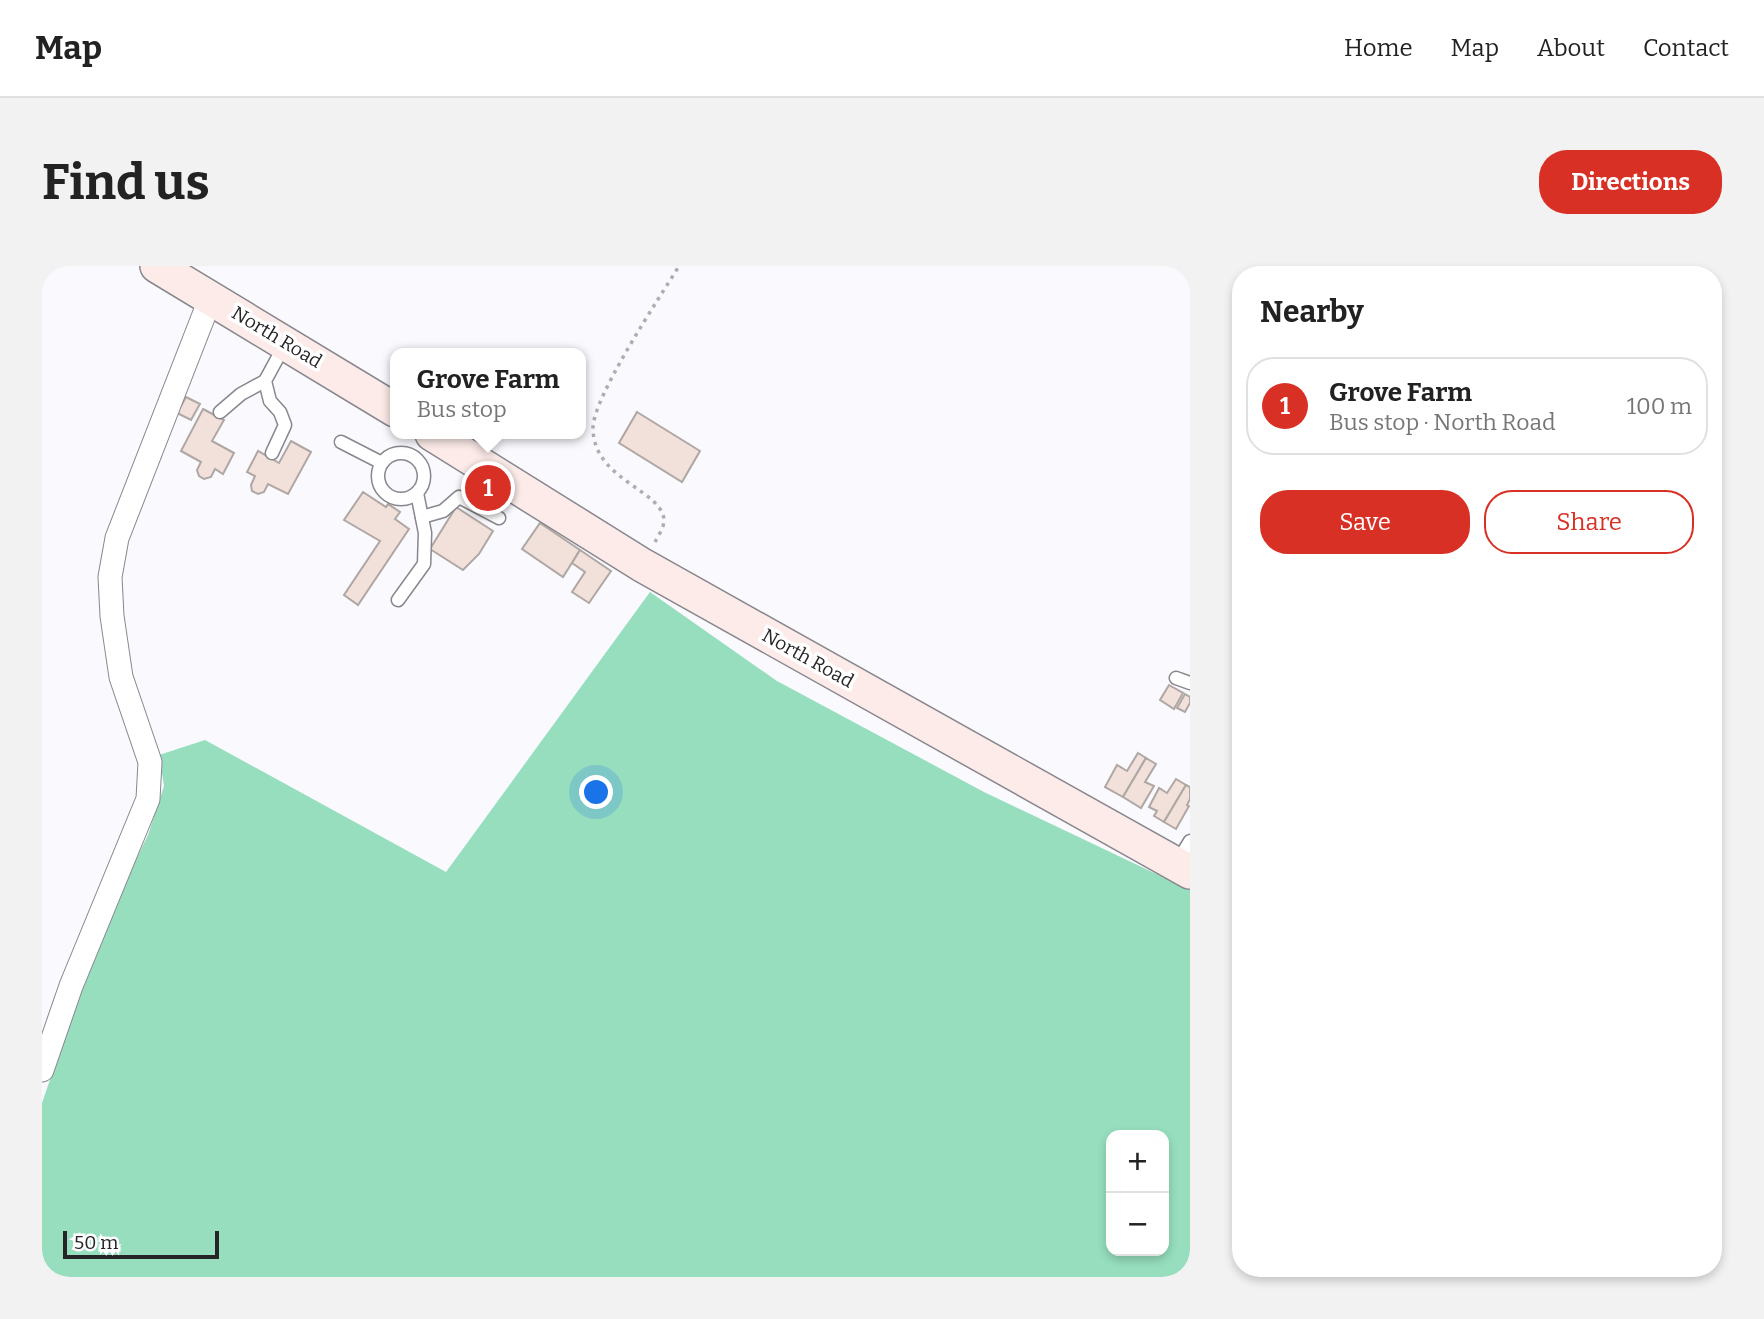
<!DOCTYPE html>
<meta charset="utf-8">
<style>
body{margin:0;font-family:Bitter,serif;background:#f2f2f2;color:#222}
.controls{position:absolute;right:21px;bottom:21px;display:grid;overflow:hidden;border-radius:14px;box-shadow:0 4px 10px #0003}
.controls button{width:63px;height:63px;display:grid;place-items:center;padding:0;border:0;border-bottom:2px solid #e0e0e0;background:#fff;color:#222;font:35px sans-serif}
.scale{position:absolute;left:21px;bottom:18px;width:156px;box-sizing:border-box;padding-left:7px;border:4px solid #252527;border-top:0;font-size:19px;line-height:24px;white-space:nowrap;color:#252527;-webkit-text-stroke:5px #fff;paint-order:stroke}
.you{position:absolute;left:555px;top:527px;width:24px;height:24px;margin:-18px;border:5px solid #fff;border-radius:50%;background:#1a73e8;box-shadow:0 0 0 10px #1a73e833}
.badge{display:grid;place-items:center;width:46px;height:46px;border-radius:50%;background:#d93025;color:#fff;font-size:23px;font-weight:700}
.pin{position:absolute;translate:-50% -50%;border:4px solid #fff;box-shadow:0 2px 7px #0006}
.popup{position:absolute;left:348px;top:82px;width:196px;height:91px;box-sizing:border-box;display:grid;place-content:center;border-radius:14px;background:#fff;filter:drop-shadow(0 2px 5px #0005);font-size:23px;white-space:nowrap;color:#767676}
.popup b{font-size:26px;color:#222}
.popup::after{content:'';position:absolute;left:50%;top:100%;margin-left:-14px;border:14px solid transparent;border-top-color:#fff}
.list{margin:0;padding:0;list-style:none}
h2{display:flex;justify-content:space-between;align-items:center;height:91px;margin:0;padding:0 28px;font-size:30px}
h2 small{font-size:23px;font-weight:400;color:#767676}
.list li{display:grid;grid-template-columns:46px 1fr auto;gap:21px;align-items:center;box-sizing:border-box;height:98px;margin:0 14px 14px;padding:0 14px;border:2px solid #e0e0e0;border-radius:28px}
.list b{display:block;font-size:26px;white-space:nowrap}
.list p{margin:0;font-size:23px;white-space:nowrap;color:#767676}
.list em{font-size:23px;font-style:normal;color:#767676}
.actions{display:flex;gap:14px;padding:21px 28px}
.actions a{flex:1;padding:16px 0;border:2px solid #d93025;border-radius:28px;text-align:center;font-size:24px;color:#d93025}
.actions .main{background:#d93025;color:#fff}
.map{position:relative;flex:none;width:1148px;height:1011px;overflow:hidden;border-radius:28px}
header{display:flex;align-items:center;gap:42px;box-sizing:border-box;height:98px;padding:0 35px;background:#fff;border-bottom:2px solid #e0e0e0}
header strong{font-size:33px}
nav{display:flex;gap:38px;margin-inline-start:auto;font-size:24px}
.intro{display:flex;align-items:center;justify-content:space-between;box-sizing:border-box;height:168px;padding:0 42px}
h1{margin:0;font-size:49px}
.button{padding:18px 32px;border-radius:28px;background:#d93025;color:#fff;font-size:24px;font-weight:700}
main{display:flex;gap:42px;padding:0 42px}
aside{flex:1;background:#fff;border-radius:28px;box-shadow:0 4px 10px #0003}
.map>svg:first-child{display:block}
.green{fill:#96debe;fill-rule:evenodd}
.building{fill:#f2e0da;stroke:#afa7a4;stroke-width:2}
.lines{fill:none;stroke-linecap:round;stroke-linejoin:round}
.service-casing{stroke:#88878e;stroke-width:15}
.minor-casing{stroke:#88878e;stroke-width:25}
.secondary-casing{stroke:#88878e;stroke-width:36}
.path{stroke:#aeadb1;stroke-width:3.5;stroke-dasharray:3.5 5;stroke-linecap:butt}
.service{stroke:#fff;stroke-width:12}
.minor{stroke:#fff;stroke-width:23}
.secondary{stroke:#fcebe8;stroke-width:33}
.labels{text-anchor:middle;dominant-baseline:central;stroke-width:7;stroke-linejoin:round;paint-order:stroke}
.street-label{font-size:19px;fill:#252527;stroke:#fff}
</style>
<header>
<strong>Map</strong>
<nav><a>Home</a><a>Map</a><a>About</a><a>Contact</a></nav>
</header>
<div class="intro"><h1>Find us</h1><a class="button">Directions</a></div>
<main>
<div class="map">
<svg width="1148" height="1011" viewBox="0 0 1148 1011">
<rect width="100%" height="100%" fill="#faf9fe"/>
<path class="green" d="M608,326L735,415L942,526L1148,624V1011H0V837L59,665L106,569L122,520L117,489L163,474L404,606ZM1069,869H1122V985H1069Z"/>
<g class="building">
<polygon points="144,131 158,138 149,154 135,147"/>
<polygon points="161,143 182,154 170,175 192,187 181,208 173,203 169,211 162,213 157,210 155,204 159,196 139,185"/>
<polygon points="595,146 658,185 640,216 577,177"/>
<polygon points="249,175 269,186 246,228 226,218 222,226 216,228 210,225 209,219 213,210 205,206 216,185 237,197"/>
<polygon points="321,226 344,241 346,238 358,246 353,253 367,263 316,339 302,329 338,275 302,254"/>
<polygon points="414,241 451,265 437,288 421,304 388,283"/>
<polygon points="498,257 538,284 521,311 480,283"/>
<polygon points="538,284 569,305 547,337 530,326 543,306 530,297"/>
<polygon points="1127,419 1141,427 1132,443 1118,434"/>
<polygon points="1143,428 1148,431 1148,437 1143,446 1135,442"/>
<polygon points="1096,487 1104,492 1081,531 1063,521 1075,499 1085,505"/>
<polygon points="1104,492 1114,498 1103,516 1112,520 1099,542 1081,531"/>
<polygon points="1134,513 1144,519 1122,556 1112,550 1115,545 1107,541 1117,522 1125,527"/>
<polygon points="1144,519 1148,521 1148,533 1145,539 1147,540 1134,563 1122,556"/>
</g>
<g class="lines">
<defs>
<g id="service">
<polyline points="178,146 199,128 223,115"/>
<polyline points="299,176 340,197"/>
<polyline points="230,187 243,159 238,146 228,135 223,115 242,80"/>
<circle cx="359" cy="210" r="23"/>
<polyline points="380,251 401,245 417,231 457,252"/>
<polyline points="356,334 382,298 383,267 375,227"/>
<polyline points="1134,412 1148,417"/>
<polyline points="1134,598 1148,575"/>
</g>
<polyline id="minor" points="0,804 29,720 106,533 108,496 79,411 70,350 68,311 75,272 169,31"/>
<g id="secondary">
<polyline points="115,0 353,144"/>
<polyline points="390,168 600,299 1148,606"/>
</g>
</defs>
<use href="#service" class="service-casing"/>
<use href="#minor" class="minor-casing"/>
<use href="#secondary" class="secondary-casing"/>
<path class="path" d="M613,276C616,270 621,263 622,256C623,224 551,215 551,162C551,131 618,31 637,0"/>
<use href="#service" class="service"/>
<use href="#minor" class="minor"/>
<use href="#secondary" class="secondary"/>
</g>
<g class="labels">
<g class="street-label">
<text transform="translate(235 71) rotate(31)">North Road</text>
<text transform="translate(766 392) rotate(29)">North Road</text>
</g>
</g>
</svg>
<div class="controls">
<button>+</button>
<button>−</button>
</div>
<div class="scale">50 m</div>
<div class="you"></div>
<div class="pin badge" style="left:446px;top:222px">1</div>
<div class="popup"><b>Grove Farm</b>Bus stop</div>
</div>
<aside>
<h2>Nearby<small></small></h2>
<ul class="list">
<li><span class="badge">1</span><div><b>Grove Farm</b><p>Bus stop · North Road</p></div><em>100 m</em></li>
</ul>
<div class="actions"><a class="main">Save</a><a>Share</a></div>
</aside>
</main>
